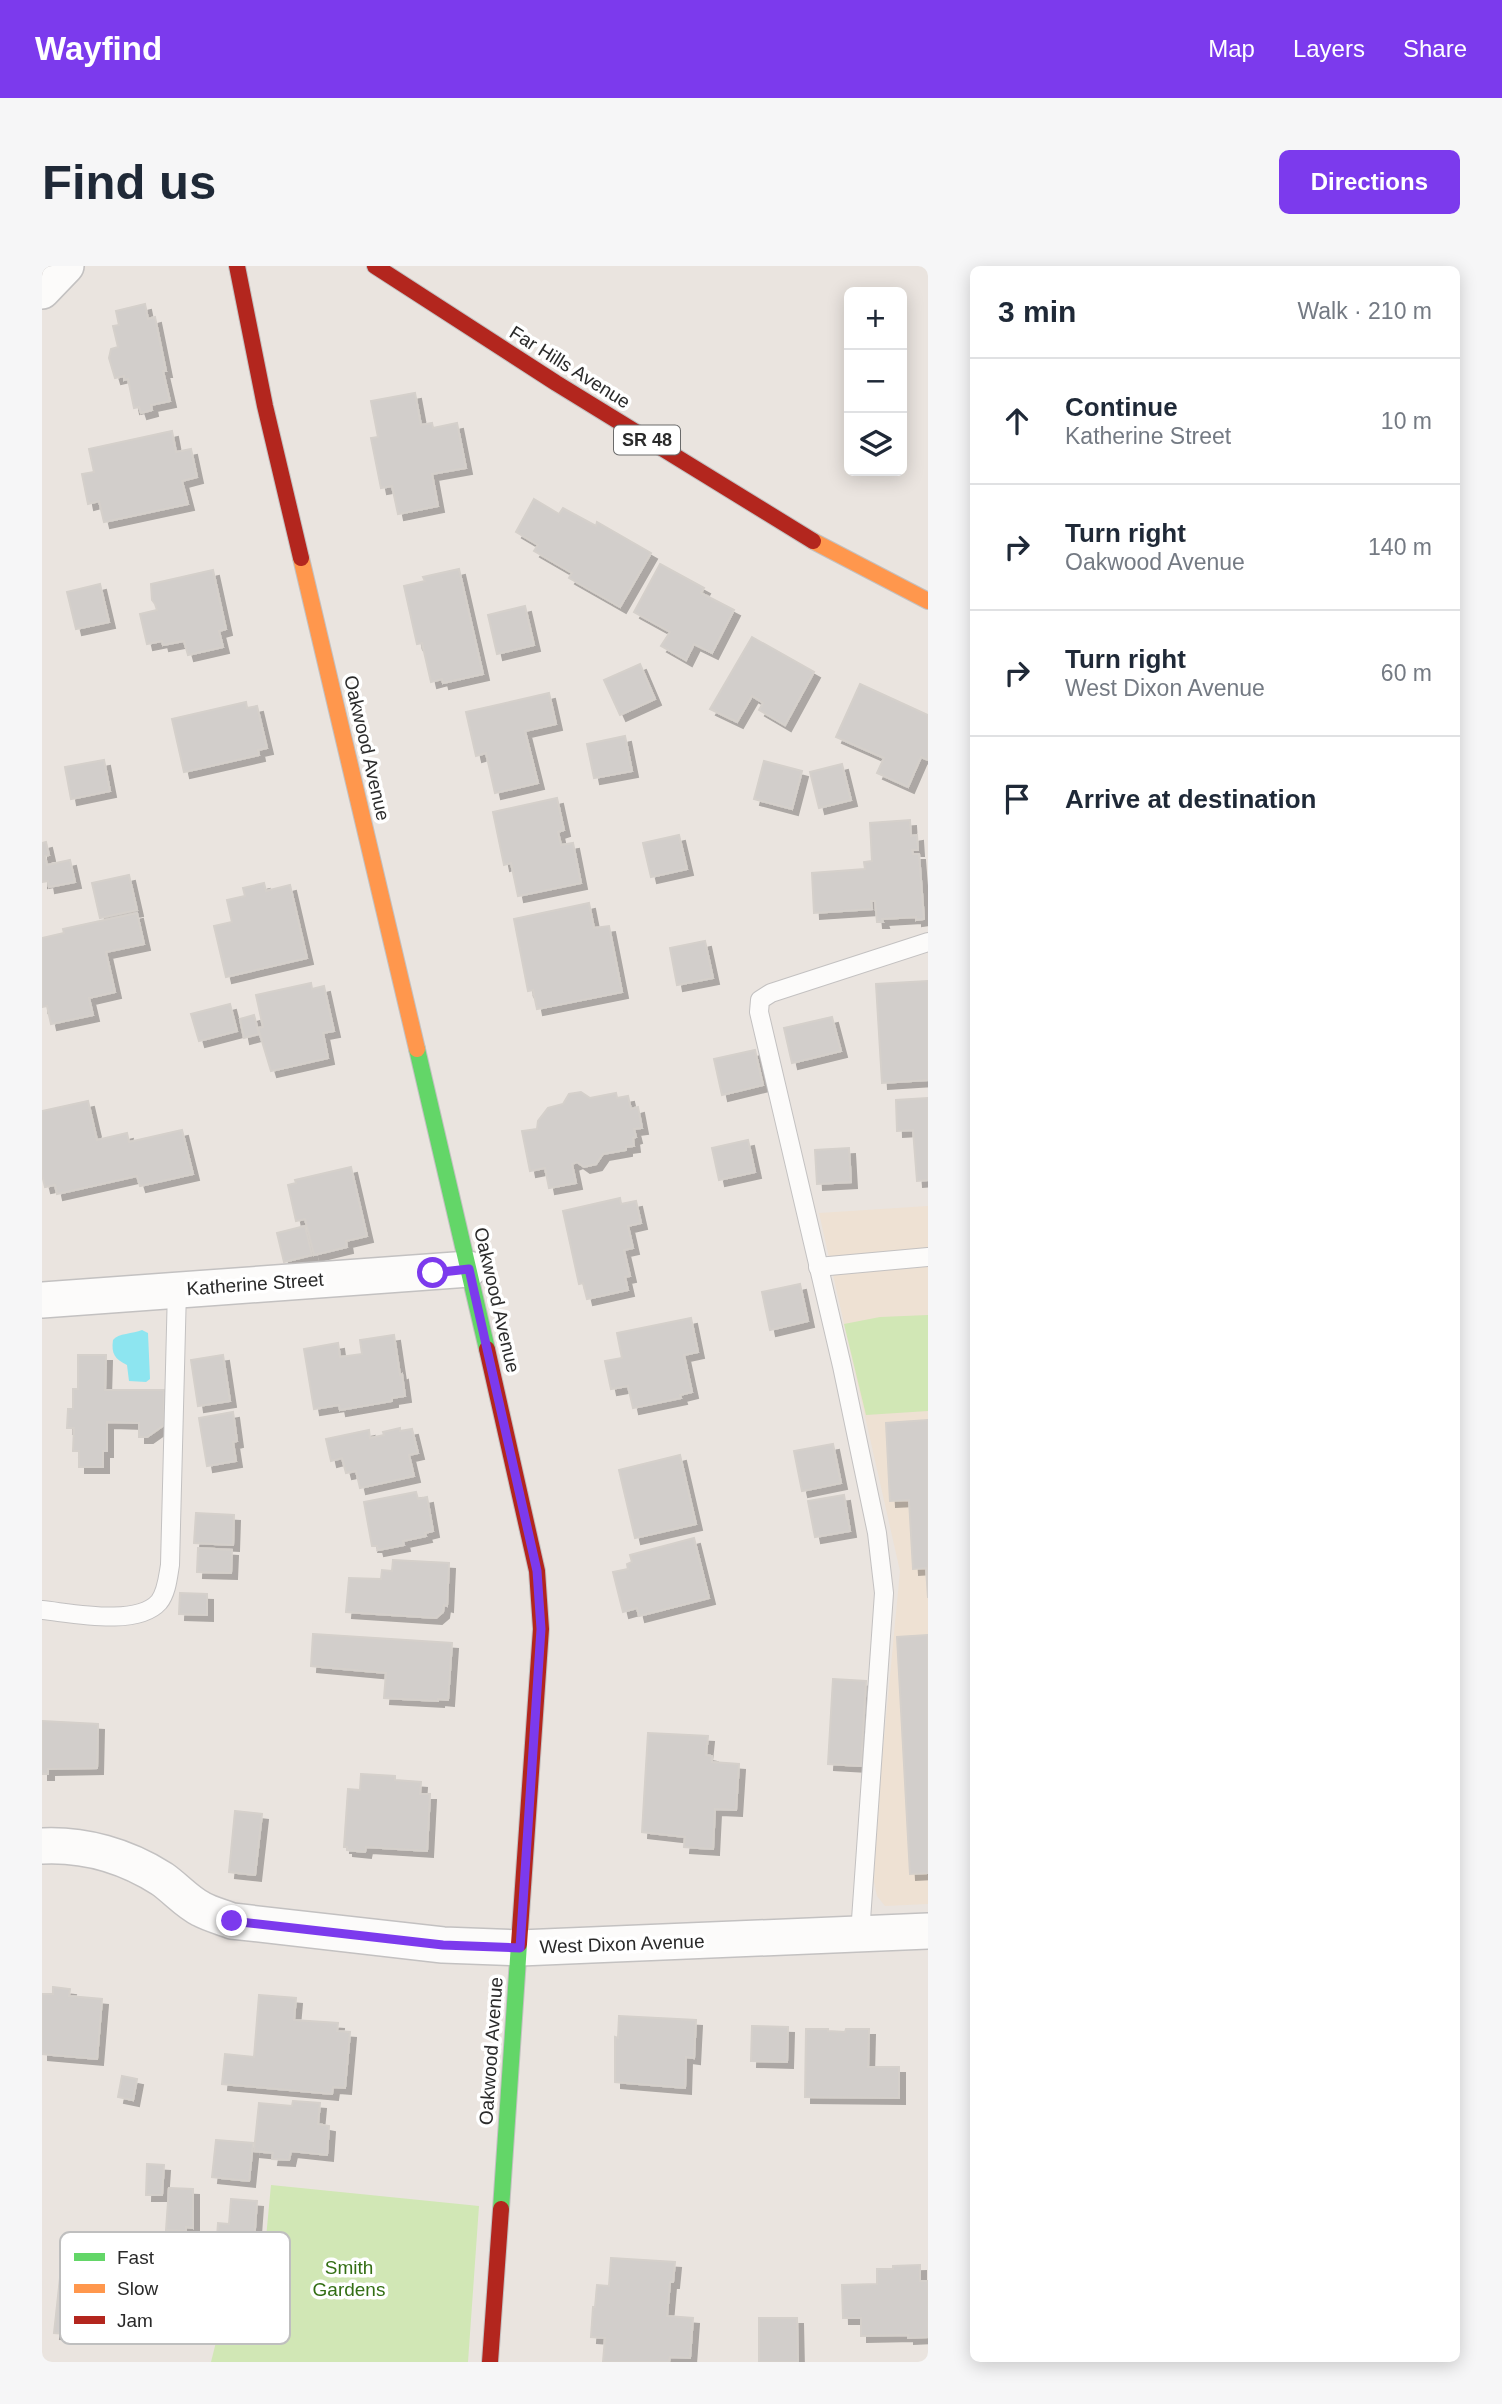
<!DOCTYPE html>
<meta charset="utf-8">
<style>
body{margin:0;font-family:Helvetica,sans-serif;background:#f6f6f7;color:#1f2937}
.controls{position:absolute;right:21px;top:21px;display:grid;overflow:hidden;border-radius:10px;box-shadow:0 4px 18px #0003}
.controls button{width:63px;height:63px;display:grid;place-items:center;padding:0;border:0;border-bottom:2px solid #e0e1e3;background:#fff;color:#1f2937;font:35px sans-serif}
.stop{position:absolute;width:21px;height:21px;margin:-16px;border:5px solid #7c3aed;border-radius:50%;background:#fff}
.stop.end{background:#7c3aed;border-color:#fff;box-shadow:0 2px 7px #0008}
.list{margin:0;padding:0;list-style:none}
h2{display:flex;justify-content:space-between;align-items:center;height:91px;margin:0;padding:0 28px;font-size:30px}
h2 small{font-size:23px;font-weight:400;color:#747a83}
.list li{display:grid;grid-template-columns:46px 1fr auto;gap:21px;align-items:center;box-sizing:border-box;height:126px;padding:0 28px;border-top:2px solid #e0e1e3}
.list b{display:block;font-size:26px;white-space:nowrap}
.list p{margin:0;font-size:23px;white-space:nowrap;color:#747a83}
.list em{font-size:23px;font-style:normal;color:#747a83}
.icon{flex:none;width:38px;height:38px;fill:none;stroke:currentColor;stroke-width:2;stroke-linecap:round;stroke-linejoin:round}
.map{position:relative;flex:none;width:886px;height:2096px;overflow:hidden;border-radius:10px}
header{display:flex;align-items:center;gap:42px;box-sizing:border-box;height:98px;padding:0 35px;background:#7c3aed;color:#fff}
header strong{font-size:33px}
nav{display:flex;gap:38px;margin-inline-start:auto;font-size:24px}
.intro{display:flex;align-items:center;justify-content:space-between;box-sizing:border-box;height:168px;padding:0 42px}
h1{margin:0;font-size:49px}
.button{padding:18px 32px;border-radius:10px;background:#7c3aed;color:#fff;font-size:24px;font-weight:700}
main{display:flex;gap:42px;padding:0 42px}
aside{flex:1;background:#fff;border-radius:10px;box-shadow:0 4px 18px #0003}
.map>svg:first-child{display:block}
.education{fill:#eee1d3}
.green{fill:#d1e7b5}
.water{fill:#8de5f0}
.building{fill:#d2cecb;stroke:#d5d0cb;stroke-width:2;filter:url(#shadow)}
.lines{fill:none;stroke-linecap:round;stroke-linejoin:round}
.lane-casing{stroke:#c3c1c1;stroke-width:20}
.street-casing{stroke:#c3c1c1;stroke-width:38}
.fast-casing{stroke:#c3c1c1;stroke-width:18}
.slow-casing{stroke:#c3c1c1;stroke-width:18}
.jam-casing{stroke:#c3c1c1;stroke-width:18}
.lane{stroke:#fcfbfa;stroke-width:18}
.street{stroke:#fcfbfa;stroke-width:35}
.fast{stroke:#63d668;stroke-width:16}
.slow{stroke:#ff974d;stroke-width:16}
.jam{stroke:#b3261e;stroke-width:16}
.route{stroke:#7c3aed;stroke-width:9}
.labels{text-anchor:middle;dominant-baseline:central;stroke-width:7;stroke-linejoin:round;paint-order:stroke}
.shield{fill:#fff;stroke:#6a6a6a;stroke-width:2}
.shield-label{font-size:18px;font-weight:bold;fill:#2a2a2a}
.street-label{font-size:19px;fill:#2a2a2a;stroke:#fff}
.park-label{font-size:19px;fill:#336e14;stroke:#fff}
.key{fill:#fff;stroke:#bfbfbf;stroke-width:2}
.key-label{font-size:19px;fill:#2a2a2a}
</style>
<header>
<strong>Wayfind</strong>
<nav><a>Map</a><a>Layers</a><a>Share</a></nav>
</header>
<div class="intro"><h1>Find us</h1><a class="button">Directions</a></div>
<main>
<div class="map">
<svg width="886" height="2096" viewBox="0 0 886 2096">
<defs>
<filter id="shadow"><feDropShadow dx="6" dy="6" stdDeviation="0" flood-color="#0004"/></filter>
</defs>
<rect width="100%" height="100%" fill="#eae4df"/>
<polygon class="education" points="886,940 886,1638 843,1640 835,1630 832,1616 837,1525 858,1305 777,947"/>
<g class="green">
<polygon points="886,1049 886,1145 824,1149 802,1058 838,1051"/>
<polygon points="229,1919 437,1940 426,2096 169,2096 176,2068 175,2023 222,1993"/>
</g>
<path class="water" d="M100,1064L106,1067L108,1113L104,1116L87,1115L85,1099C73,1093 69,1088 71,1074C76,1067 91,1068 100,1064Z"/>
<g class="building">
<polygon points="103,38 106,53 113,51 124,105 121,105 128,135 109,139 110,144 99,147 97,141 92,142 86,113 82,114 82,110 73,112 67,92 69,83 76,81 71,60 77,59 74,45"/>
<polygon points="373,127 379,159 390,157 391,162 415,157 424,202 390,208 396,240 356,248 350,220 339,222 329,172 336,171 329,135"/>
<polygon points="130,165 134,186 149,183 155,211 140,215 146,238 62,256 57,235 46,238 40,208 52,206 47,183"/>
<polygon points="492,233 517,248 521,242 554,260 555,256 609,287 578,341 527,312 530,307 492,285 496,279 474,266"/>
<polygon points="618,298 662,322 659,327 692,344 670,387 652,378 644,394 619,380 628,366 592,346"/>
<polygon points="417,303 441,408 401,417 400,413 389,416 380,377 375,378 362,320 383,315 381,311"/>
<polygon points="171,304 184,363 177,365 181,381 146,389 142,375 121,379 120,375 105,378 98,348 115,344 113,338 110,334 109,318"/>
<polygon points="58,318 67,356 34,363 25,326"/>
<polygon points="483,340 492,379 455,388 446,349"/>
<polygon points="710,371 772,406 743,459 717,444 721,437 710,430 695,456 668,443"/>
<polygon points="598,398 613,433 578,449 562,414"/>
<polygon points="818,418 886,449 886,494 879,491 866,521 835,507 842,492 794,471"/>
<polygon points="507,427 514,458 483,465 496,517 453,527 444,487 434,490 424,446"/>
<polygon points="204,436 205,442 215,440 225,482 216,484 217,489 142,506 130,453"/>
<polygon points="583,470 590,505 552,512 545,478"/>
<polygon points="62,494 68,525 29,533 23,501"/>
<polygon points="722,495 760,505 750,543 712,533"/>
<polygon points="800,498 809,534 777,542 768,506"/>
<polygon points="515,532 522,564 516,566 519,579 531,577 539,617 476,630 469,597 462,599 451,546"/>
<polygon points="868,554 869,570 875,569 876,584 870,584 871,588 877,588 882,653 874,654 874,651 840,653 841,656 835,656 833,635 829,635 830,643 772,647 770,607 823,603 822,596 830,595 828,557"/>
<polygon points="637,569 645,603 609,611 601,577"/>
<polygon points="4,576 7,589 3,590 5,599 28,594 33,616 7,621 6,615 0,616 0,577"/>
<polygon points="87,609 95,644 58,652 50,617"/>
<polygon points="222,617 224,625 248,619 265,692 184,711 172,660 190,656 185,634 203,630 201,622"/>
<polygon points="547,637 552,662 567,660 580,726 495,743 491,724 486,725 472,653"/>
<polygon points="95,647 102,678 64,686 73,726 47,732 51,749 9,758 5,740 0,741 0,672 22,667 21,663"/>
<polygon points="663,675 671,712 635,719 628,682"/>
<polygon points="886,715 886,814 840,817 834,718"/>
<polygon points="269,717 270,723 282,720 292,765 281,767 286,792 229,805 216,762 221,761 214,729"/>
<polygon points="188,738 195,765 157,775 149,748"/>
<polygon points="212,749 217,768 202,772 198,753"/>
<polygon points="790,751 799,785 750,797 742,762"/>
<polygon points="713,784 721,819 680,829 672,793"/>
<polygon points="539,826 548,832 574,827 575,832 586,830 589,843 596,841 600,862 592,863 594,871 591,872 592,880 584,881 584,884 561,888 554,898 542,901 535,896 530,898 534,917 507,922 503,902 488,905 480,865 495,863 496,855 506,842 521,838 527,828"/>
<polygon points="886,832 886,914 875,915 871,864 855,865 854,834"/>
<polygon points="46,835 55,874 85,867 87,876 140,864 151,908 98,920 95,910 15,928 13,919 3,921 0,909 0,845"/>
<polygon points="706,874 713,906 677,914 670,882"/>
<polygon points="807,882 809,916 775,918 773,884"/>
<polygon points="309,901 325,970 304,975 305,981 272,989 263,953 254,955 246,919 254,917 253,914"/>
<polygon points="578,932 579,938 594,935 599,957 586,960 591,982 582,984 588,1010 583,1011 586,1024 545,1033 541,1017 537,1018 521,945"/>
<polygon points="263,960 270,989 242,996 235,967"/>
<polygon points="758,1018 766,1055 728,1064 720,1026"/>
<polygon points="649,1052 656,1086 642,1089 650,1126 638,1129 639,1132 591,1142 586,1120 569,1123 563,1095 580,1092 575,1067"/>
<polygon points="352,1069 358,1109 360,1108 363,1130 350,1132 350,1135 298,1144 297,1139 272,1143 262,1083 296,1077 298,1091 320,1088 318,1074"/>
<polygon points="36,1089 64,1089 63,1124 122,1124 122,1159 105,1171 97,1171 97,1157 65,1156 65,1185 61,1185 61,1201 37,1201 37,1185 31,1185 32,1162 25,1162 26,1143 31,1143 31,1123 36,1123"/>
<polygon points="181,1089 188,1135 156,1140 149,1094"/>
<polygon points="191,1146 195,1175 191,1176 194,1195 165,1200 157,1152"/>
<polygon points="886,1154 886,1332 884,1302 871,1303 867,1234 848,1235 844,1157"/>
<polygon points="358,1162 358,1165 370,1163 376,1187 367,1189 372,1210 318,1222 314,1205 304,1207 300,1192 289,1195 284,1173 327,1164 328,1172 342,1169 341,1166"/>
<polygon points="791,1178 799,1217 760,1225 752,1185"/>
<polygon points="638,1189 654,1258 593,1272 577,1204"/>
<polygon points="374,1226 376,1233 385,1231 391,1265 383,1267 384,1270 361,1275 362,1279 336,1284 335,1280 330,1280 322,1236"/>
<polygon points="802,1229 808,1265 773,1271 766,1235"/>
<polygon points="154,1247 192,1249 191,1279 152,1277"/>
<polygon points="652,1272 667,1332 597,1350 595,1342 581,1346 571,1306 586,1303 585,1298 590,1296 588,1289"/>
<polygon points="156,1282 190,1284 189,1307 155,1306"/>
<polygon points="351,1294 407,1297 405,1340 402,1339 401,1346 394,1352 304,1346 307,1312 339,1313 340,1304 350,1305"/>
<polygon points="138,1327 165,1328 165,1349 137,1348"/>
<polygon points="271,1368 410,1377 406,1434 396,1433 396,1435 342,1432 344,1407 269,1400"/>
<polygon points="886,1369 886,1607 868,1608 855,1371"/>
<polygon points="791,1413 824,1415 819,1500 786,1498"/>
<polygon points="0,1455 56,1458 55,1502 6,1503 6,1508 0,1508"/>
<polygon points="606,1467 666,1470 664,1489 670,1490 670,1496 697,1498 694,1544 673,1543 671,1583 642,1581 643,1571 600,1566"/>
<polygon points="319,1508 353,1510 353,1514 379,1516 378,1528 388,1528 385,1585 324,1581 323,1586 305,1584 305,1581 302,1581 306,1523 318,1524"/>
<polygon points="193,1545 220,1548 213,1609 187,1606"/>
<polygon points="11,1721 28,1723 27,1730 60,1733 55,1793 0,1788 0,1728 11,1728"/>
<polygon points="217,1729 254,1732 252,1754 296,1757 295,1765 308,1766 303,1822 291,1821 290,1828 180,1818 183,1788 212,1791"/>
<polygon points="577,1750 654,1754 652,1792 644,1791 643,1822 573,1816 573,1771 576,1772"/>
<polygon points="710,1760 746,1761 745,1796 709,1795"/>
<polygon points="764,1763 786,1763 786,1765 803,1766 804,1763 827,1763 826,1801 857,1801 857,1832 763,1831"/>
<polygon points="80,1810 95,1813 91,1834 76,1831"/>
<polygon points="251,1835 278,1837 276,1858 287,1860 285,1889 249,1885 247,1894 230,1893 231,1887 212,1885 217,1837 250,1840"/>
<polygon points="174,1874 211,1877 207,1915 170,1911"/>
<polygon points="105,1898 122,1899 120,1929 104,1929"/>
<polygon points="127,1922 151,1923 151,1962 144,1961 144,1965 124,1964"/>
<polygon points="189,1933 215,1935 211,1990 203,1990 202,2001 180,2000 180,1986 174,1986 176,1957 187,1958"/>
<polygon points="46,1966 89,1968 86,2003 57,2001 55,2040 58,2041 56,2070 12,2067 22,1975 46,1976"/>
<polygon points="569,1992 633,1996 631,2016 628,2016 625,2050 651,2052 648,2092 628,2091 627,2096 561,2096 563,2072 549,2071 551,2041 553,2041 555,2019 567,2020"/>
<polygon points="878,1999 878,2015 886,2015 886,2071 866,2072 866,2069 819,2070 819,2052 801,2052 800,2019 835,2018 835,2003 851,2003 851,2000"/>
<polygon points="717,2052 755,2052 756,2096 717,2096"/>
</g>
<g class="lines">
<defs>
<g id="lane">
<polyline points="776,1001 886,991"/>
<path d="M0,1344C30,1347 95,1361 117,1336C125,1326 126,1310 128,1299L135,1023"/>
<polyline points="818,1668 842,1327 835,1267 800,1100 717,746 718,734 729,727 886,676"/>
</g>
<g id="street">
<polyline points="0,25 24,0"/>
<polyline points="0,1034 427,1003"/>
<path d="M0,1580C42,1578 84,1590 120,1613C133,1622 145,1636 159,1643C168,1648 180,1651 190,1655L401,1679L478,1682L886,1665"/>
</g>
<g id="fast">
<polyline points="375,783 445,1083"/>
<polyline points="459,1943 477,1678"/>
</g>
<g id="slow">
<polyline points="771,275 886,335"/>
<polyline points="259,292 375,783"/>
</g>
<g id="jam">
<polyline points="195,0 223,140 259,292"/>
<polyline points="333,0 514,117 771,275"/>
<polyline points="445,1083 495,1305 499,1363 477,1678"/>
<polyline points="448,2096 459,1943"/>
</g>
</defs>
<use href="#lane" class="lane-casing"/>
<use href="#street" class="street-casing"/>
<use href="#fast" class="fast-casing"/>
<use href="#slow" class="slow-casing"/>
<use href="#jam" class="jam-casing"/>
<use href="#lane" class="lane"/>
<use href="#street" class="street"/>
<use href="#fast" class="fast"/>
<use href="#slow" class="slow"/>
<use href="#jam" class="jam"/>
</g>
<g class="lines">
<polyline class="route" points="190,1655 401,1679 478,1682 499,1363 495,1305 427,1003 391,1007"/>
</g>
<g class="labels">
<rect class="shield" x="572" y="159.5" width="66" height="29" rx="5"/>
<g class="shield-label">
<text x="605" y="174">SR 48</text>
</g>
<g class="street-label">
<text transform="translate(528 101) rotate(32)">Far Hills Avenue</text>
<text transform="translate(325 482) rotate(77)">Oakwood Avenue</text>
<text transform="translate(213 1018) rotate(-4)">Katherine Street</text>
<text transform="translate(455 1034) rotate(77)">Oakwood Avenue</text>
<text transform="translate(580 1678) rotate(-2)">West Dixon Avenue</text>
<text transform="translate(449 1785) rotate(-86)">Oakwood Avenue</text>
</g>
<g class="park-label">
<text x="307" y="2001">Smith<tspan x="307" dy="22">Gardens</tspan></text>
</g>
</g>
<rect x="18" y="1966" width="230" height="112" rx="10" class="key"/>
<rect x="32" y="1987" width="31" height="8" fill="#63d668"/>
<rect x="32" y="2018" width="31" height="9" fill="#ff974d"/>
<rect x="32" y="2050" width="31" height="8" fill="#b3261e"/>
<g class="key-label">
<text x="75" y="1998">Fast</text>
<text x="75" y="2029">Slow</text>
<text x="75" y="2061">Jam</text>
</g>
</svg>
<div class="controls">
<button>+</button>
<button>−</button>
<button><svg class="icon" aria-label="layers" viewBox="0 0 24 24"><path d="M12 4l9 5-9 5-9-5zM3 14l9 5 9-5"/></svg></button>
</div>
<div class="stop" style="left:391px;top:1007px"></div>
<div class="stop end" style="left:190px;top:1655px"></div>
</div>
<aside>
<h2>3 min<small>Walk · 210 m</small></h2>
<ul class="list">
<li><svg class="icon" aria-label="ahead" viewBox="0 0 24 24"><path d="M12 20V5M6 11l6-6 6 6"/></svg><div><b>Continue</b><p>Katherine Street</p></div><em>10 m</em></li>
<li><svg class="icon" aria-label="right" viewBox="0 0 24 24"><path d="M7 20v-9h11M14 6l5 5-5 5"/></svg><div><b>Turn right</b><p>Oakwood Avenue</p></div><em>140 m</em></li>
<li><svg class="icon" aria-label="right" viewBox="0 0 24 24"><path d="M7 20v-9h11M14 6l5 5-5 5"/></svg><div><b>Turn right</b><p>West Dixon Avenue</p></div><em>60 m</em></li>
<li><svg class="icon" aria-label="arrive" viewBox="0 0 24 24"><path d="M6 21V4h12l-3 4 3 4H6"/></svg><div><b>Arrive at destination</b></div></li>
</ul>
</aside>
</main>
